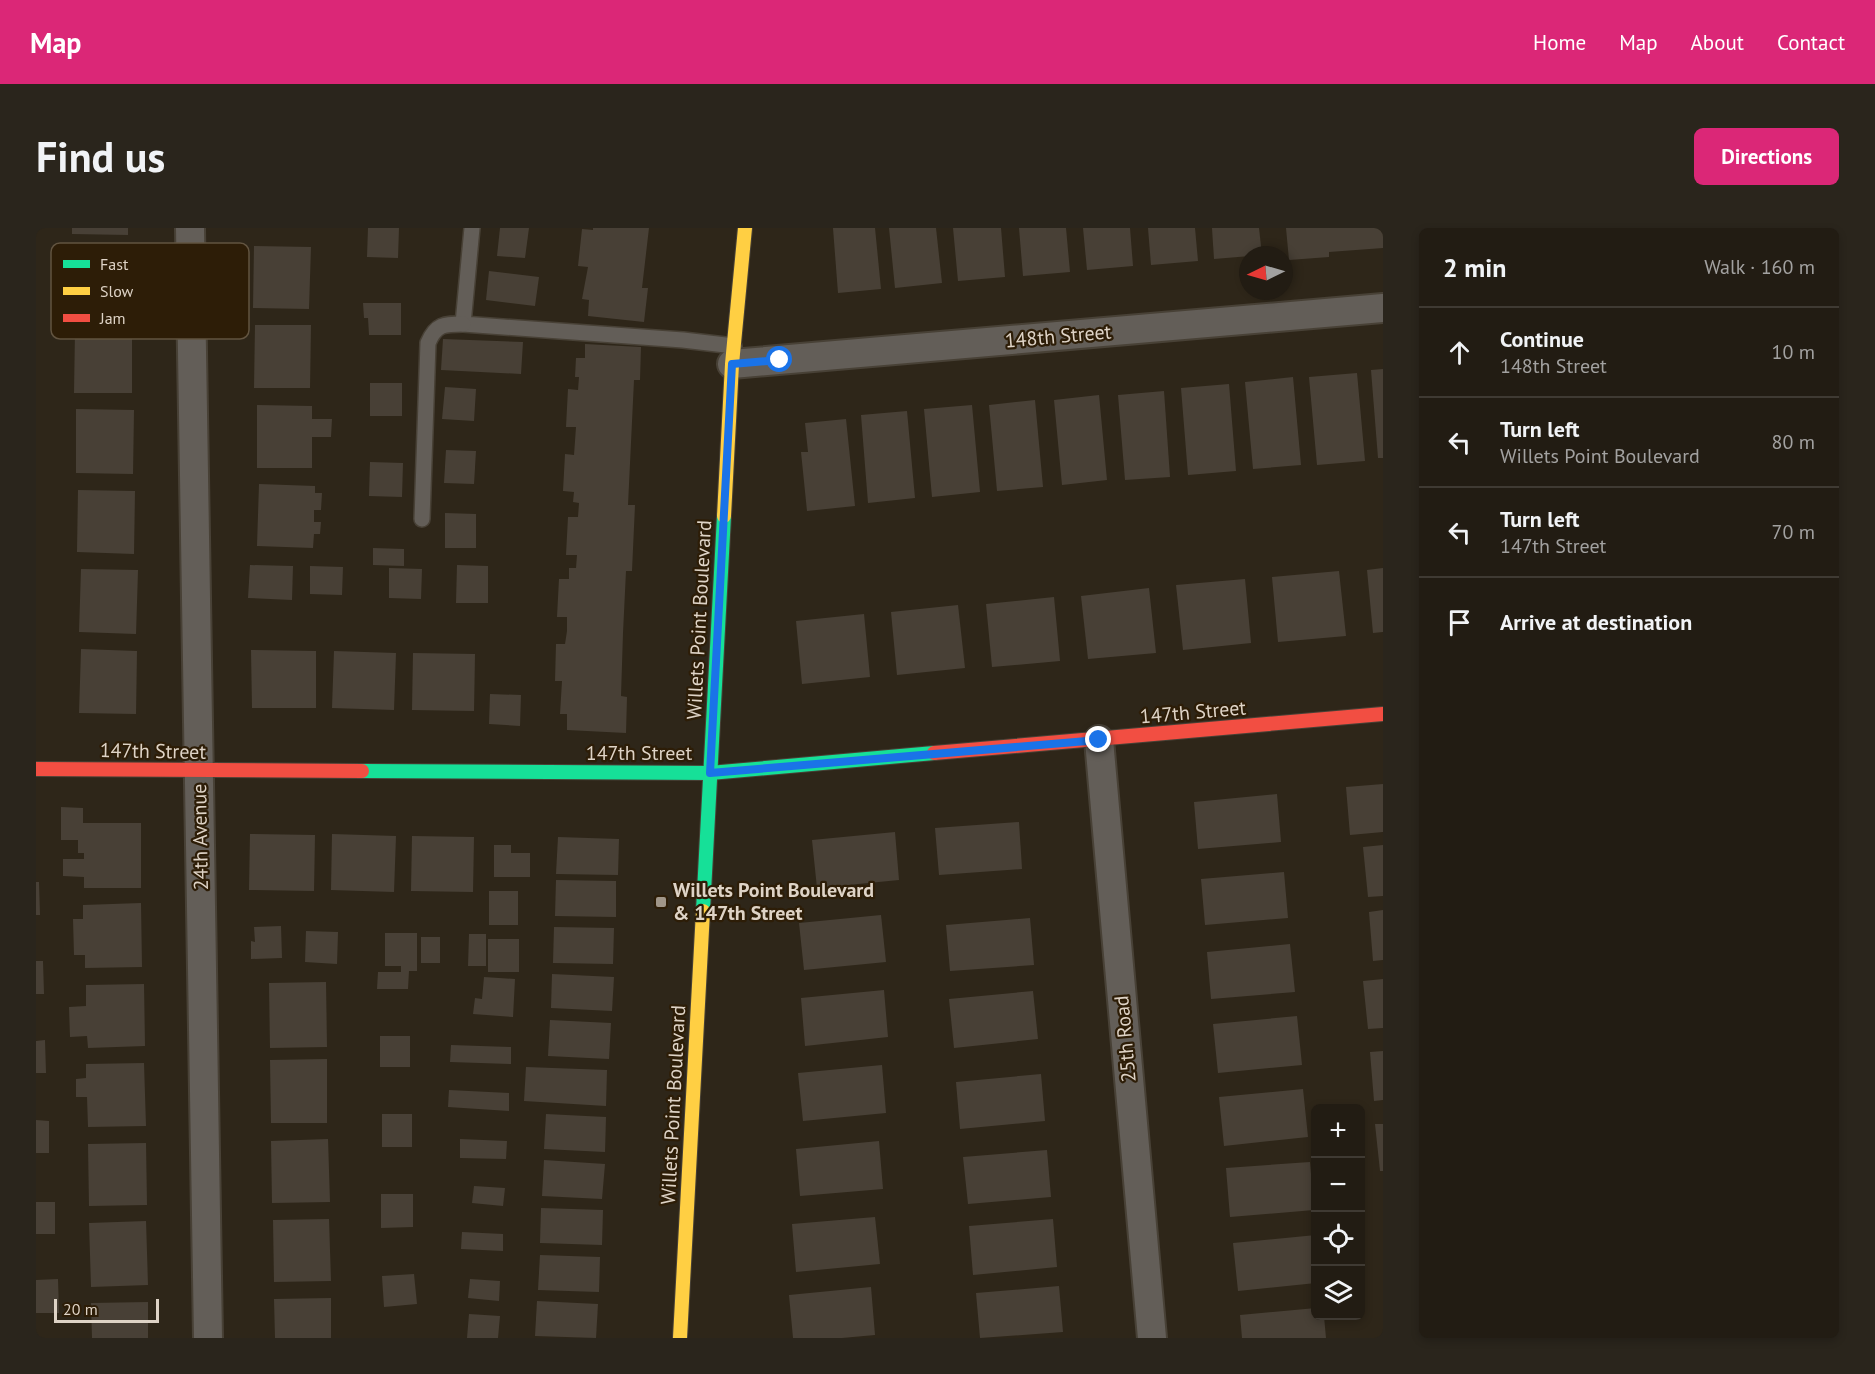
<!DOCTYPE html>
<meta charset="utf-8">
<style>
body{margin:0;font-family:"PT Sans",sans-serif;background:#2a251c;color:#f1f3f6}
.controls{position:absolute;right:18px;bottom:18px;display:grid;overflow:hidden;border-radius:9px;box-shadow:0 3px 9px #0003}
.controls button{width:54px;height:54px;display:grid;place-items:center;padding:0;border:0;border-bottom:2px solid #3f3a33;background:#221c13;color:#f1f3f6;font:30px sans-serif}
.compass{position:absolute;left:1203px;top:18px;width:54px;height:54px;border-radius:50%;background:#221c13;box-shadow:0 3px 9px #0003;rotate:265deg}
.scale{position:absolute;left:18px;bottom:15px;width:105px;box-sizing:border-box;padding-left:6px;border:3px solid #ded3c6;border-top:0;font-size:16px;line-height:21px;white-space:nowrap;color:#ded3c6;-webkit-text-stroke:4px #2d1d07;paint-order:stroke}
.stop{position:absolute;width:18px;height:18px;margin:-14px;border:4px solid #1a73e8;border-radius:50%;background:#fff}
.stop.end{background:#1a73e8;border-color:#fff;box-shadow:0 2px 6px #0008}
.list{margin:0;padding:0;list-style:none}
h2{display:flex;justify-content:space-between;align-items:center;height:78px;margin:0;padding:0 24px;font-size:26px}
h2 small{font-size:20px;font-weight:400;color:#a2a1a0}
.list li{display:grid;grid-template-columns:39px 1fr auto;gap:18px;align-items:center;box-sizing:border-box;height:90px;padding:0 24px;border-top:2px solid #3f3a33}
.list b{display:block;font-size:22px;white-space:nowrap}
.list p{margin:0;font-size:20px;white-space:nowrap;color:#a2a1a0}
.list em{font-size:20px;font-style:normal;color:#a2a1a0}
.icon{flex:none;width:33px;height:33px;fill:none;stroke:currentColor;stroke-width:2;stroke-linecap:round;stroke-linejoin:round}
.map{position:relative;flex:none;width:1347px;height:1110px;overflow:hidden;border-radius:9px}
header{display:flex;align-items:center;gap:36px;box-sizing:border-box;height:84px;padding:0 30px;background:#db2777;color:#fff}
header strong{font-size:28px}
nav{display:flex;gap:33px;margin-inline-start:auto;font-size:21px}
.intro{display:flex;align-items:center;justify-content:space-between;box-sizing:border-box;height:144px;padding:0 36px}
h1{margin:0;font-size:42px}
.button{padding:15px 27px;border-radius:9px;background:#db2777;color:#fff;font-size:21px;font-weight:700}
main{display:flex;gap:36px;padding:0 36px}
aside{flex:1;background:#221c13;border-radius:9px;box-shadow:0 3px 9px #0003}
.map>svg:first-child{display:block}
.building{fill:#484036}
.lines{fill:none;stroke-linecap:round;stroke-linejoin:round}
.lane-casing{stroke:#484136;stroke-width:18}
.street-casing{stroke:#484136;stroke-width:32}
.fast-casing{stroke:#484136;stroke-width:16}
.slow-casing{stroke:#484136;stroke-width:16}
.jam-casing{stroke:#484136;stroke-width:16}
.lane{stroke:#635e58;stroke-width:15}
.street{stroke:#635e58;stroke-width:28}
.fast{stroke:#16e098;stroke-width:14}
.slow{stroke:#ffcf43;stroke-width:14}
.jam{stroke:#f24e42;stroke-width:14}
.route{stroke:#1a73e8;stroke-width:8}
.poi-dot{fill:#a09689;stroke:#2d1d07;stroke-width:2}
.labels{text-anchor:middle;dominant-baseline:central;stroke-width:4.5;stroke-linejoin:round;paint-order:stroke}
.street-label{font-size:20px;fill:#ded3c6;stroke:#2d1d07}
.poi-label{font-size:20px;font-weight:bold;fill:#ded3c6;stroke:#2d1d07;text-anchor:start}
.key{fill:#2d1d07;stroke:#625440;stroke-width:1.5}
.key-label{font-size:16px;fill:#ded3c6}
</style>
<header>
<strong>Map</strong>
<nav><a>Home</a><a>Map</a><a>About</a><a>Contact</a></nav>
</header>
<div class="intro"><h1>Find us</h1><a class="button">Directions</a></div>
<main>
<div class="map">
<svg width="1347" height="1110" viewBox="0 0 1347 1110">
<rect width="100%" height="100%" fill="#2e2619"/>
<g class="building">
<polygon points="36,0 92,0 92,7 36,6"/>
<polygon points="332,0 363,0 362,30 331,29"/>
<polygon points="464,0 493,0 489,30 461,28"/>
<polygon points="557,0 613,0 606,60 612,60 608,94 552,88 553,72 546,71 552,39 542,38 546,1 557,2"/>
<polygon points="797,0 839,0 845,61 802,65"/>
<polygon points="853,0 900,0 906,55 859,60"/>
<polygon points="917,0 965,0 969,49 922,53"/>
<polygon points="983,0 1030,0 1034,44 987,48"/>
<polygon points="1047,0 1094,0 1097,38 1051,42"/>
<polygon points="1112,0 1159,0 1162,33 1115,37"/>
<polygon points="1176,0 1223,0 1226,27 1178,31"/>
<polygon points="1250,0 1347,0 1347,20 1293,24 1293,29 1253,32"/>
<polygon points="218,18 275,19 273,81 217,80"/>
<polygon points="453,43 503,49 499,78 450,72"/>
<polygon points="327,75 365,75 365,107 333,107 332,90 328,90"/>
<polygon points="219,97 275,97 274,160 218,160"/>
<polygon points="39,103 96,103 96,165 38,165"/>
<polygon points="407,111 487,114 485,146 405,142"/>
<polygon points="549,116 605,119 604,152 598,152 592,277 599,277 596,343 590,343 587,405 585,468 591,469 590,505 531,502 531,486 524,486 526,453 519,453 520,416 529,416 531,403 531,389 521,389 523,351 533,351 533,340 540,340 541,327 530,327 532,289 542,289 543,275 537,274 538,264 527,263 529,226 538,227 540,199 530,199 532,161 542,162 543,149 539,149 540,130 549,130"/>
<polygon points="1347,141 1347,230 1342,230 1335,142"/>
<polygon points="1321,145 1329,233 1281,237 1273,149"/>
<polygon points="1257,149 1265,237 1217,241 1209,154"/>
<rect x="334" y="155" width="32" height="33"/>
<polygon points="1193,156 1200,243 1152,247 1145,160"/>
<polygon points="409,159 440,161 438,193 406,191"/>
<polygon points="1128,163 1134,249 1089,252 1082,167"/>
<polygon points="1063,167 1071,252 1026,257 1018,172"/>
<polygon points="999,172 1007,259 961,263 953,177"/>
<polygon points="221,177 276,178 276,191 296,191 295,209 276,209 276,240 221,240"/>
<polygon points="936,177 944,264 896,269 888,181"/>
<polygon points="40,181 98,182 97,246 40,245"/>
<polygon points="871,183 879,270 832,275 825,187"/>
<polygon points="810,191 819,278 771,283 765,224 772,224 769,195"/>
<polygon points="410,222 440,223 438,256 408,255"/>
<polygon points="334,234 367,235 366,269 333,268"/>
<polygon points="223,256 279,258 279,265 286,265 285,282 278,282 278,294 285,294 284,306 278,306 277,320 221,318"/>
<polygon points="42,262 99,263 98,326 41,324"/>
<polygon points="409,285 440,286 440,320 409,320"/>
<polygon points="337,320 368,321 368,338 337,337"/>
<polygon points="214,337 257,338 256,372 212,370"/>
<polygon points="421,337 452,338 452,375 420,375"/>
<polygon points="274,338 307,339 306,367 274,366"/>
<polygon points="353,340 386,341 385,371 353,370"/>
<polygon points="1347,340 1347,404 1337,405 1331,342"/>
<polygon points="45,341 102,342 100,406 43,404"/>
<polygon points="1303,343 1310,408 1242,414 1236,349"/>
<polygon points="1209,351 1215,415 1147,422 1140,357"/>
<polygon points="1113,360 1120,425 1052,431 1045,368"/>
<polygon points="1018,369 1024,433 956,439 950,376"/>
<polygon points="922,377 929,440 861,447 855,384"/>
<polygon points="828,386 834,449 766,456 760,393"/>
<polygon points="45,421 101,423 100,486 43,485"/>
<polygon points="215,422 280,423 280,480 216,480"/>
<polygon points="298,423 360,425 358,482 296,480"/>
<polygon points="377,425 439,426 438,483 376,482"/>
<polygon points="454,466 485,467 484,498 453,496"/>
<polygon points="1347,556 1347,604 1314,607 1310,559"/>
<polygon points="1241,566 1245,614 1162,621 1158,574"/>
<polygon points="25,579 47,580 47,595 105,595 105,660 48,660 48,649 27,648 27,631 48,631 48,625 42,625 42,612 25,612"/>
<polygon points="983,594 986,641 903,647 899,600"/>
<polygon points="859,604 863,652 781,660 776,612"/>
<polygon points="214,606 279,607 278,663 213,662"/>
<polygon points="296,606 360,608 358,664 295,662"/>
<polygon points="376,608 438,609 437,664 375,663"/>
<polygon points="522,609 583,611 582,647 520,646"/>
<polygon points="458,617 475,617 475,625 494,625 494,649 458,649"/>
<polygon points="1347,617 1347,668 1332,669 1327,619"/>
<polygon points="1248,644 1252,690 1169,697 1165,651"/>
<polygon points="520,652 580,653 580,689 519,688"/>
<polygon points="0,654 3,654 4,687 0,687"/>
<rect x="453" y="663" width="29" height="34"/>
<polygon points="105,675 106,739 49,740 49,727 38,727 37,691 47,691 47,677"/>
<polygon points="1347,682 1347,732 1337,733 1333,684"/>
<polygon points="845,687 850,734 768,742 763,695"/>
<polygon points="994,690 998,737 914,743 910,697"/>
<polygon points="245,698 246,730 215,731 215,713 219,714 218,699"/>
<polygon points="518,699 578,700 577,736 517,735"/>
<polygon points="270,703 302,704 301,736 269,734"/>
<polygon points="349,705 381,705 381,743 373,743 372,761 341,761 342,744 365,744 365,738 349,738"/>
<polygon points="433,706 450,706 450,738 432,738"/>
<rect x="385" y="709" width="19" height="26"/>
<rect x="452" y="711" width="31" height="33"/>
<polygon points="1254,716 1259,764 1175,771 1171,724"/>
<polygon points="0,733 7,733 8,766 0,766"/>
<polygon points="516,746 578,749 576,783 515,780"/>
<polygon points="448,749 479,751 477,789 437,786 439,770 446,771"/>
<polygon points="1347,751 1347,800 1332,801 1327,753"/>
<polygon points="290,754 291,819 234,820 233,755"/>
<polygon points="108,756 109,818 52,820 51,808 34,809 33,779 50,778 50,757"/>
<polygon points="848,762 852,809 769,818 765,770"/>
<polygon points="997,763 1002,811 918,820 913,771"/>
<polygon points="1261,788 1266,837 1182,845 1177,796"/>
<polygon points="514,792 575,795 573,831 512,828"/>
<rect x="344" y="808" width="30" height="31"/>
<polygon points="9,812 10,845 0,845 0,813"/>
<polygon points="415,817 475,819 475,836 414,834"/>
<polygon points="1347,823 1347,872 1338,873 1334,824"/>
<polygon points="291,831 291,895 235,895 234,832"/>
<polygon points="108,835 110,898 52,899 51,869 40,869 40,851 50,850 50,836"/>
<polygon points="846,837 850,885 767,893 762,845"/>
<polygon points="490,839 571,842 570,878 488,873"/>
<polygon points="1005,846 1009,893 924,901 920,854"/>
<polygon points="1267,861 1272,909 1188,918 1183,869"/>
<polygon points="413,862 473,865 473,883 412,879"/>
<rect x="346" y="886" width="30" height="33"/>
<polygon points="510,886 570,889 569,924 508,921"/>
<polygon points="0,892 13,893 13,925 0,925"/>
<polygon points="1339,896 1347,896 1347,943 1344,943"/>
<polygon points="292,911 294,974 236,975 235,913"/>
<polygon points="424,911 471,913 470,931 424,930"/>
<polygon points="843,913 847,961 764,968 760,921"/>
<polygon points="110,915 111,977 53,978 52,916"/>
<polygon points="1011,922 1015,969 932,976 927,929"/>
<polygon points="508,932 569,936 566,971 506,968"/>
<polygon points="1274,934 1278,982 1194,989 1190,940"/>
<polygon points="438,958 469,960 467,978 436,975"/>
<polygon points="345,966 377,966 377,999 345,1000"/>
<rect x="0" y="974" width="19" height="32"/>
<polygon points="505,980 567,982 566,1017 504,1015"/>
<polygon points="839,989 844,1036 760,1044 756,996"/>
<polygon points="293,991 295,1053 238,1054 237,992"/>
<polygon points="1017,991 1021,1039 937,1047 933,998"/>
<polygon points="110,993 112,1057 55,1059 53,995"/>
<polygon points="426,1004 467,1006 467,1023 425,1021"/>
<polygon points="1280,1007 1280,1055 1202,1063 1197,1015"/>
<polygon points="504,1027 564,1029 563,1064 502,1062"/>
<polygon points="378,1046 381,1076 348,1079 346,1048"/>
<polygon points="22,1051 23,1085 0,1085 0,1052"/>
<polygon points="434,1051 464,1053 463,1073 432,1070"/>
<polygon points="1023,1058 1027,1104 944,1110 940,1065"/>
<polygon points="835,1059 839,1107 806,1110 757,1110 753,1067"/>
<polygon points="295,1070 295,1110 239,1110 238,1071"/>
<polygon points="501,1073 562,1076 560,1110 499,1108"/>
<polygon points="112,1074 112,1110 56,1110 55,1075"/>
<polygon points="1280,1080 1280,1088 1288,1088 1290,1110 1206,1110 1204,1087"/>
<polygon points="433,1086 464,1088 462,1110 431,1110"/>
</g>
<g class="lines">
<defs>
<g id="lane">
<polyline points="436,0 427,96 647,112 698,118"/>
<path d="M386,291L392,115C400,96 408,96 427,96"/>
</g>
<g id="street">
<polyline points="154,0 172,1110"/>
<polyline points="696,136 1347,80"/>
<polyline points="1063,512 1116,1110"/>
</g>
<g id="fast">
<polyline points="326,543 674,545 898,525"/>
<polyline points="667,683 688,288"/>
</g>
<g id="slow">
<polyline points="688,288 696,136 709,0"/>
<polyline points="644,1110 667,683"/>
</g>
<g id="jam">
<polyline points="898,525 1347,486"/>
<polyline points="0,541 326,543"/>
</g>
</defs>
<use href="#lane" class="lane-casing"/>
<use href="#street" class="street-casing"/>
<use href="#fast" class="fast-casing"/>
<use href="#slow" class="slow-casing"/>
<use href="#jam" class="jam-casing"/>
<use href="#lane" class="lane"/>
<use href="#street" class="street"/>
<use href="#fast" class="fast"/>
<use href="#slow" class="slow"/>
<use href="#jam" class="jam"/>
</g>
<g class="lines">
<polyline class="route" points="744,132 696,136 674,545 1063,512"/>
</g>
<rect class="poi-dot" x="619" y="668" width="12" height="12" rx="3"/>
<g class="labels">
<g class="street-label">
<text transform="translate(1022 108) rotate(-5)">148th Street</text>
<text transform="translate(663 392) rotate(-87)">Willets Point Boulevard</text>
<text transform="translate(1157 484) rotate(-5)">147th Street</text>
<text transform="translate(117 523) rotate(1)">147th Street</text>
<text x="603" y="525">147th Street</text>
<text transform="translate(164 609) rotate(-91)">24th Avenue</text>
<text transform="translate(1089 811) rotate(-95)">25th Road</text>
<text transform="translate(637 877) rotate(-87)">Willets Point Boulevard</text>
</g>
<g class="poi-label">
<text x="637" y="662">Willets Point Boulevard<tspan x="637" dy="23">&amp; 147th Street</tspan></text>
</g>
</g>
<rect x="15" y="15" width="198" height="96" rx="9" class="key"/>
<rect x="27" y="32" width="27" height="8" fill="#16e098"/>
<rect x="27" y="59" width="27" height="8" fill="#ffcf43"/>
<rect x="27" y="86" width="27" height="8" fill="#f24e42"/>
<g class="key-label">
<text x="64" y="42">Fast</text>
<text x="64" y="69">Slow</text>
<text x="64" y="96">Jam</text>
</g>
</svg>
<div class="controls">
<button>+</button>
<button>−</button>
<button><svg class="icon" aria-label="locate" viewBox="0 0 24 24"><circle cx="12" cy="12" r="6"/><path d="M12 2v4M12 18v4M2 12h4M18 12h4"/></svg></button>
<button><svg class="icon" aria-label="layers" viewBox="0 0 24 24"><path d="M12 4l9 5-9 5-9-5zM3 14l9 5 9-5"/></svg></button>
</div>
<svg class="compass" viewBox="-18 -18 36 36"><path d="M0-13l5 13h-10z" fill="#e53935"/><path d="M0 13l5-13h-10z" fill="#a2a1a0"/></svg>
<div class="scale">20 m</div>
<div class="stop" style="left:744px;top:132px"></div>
<div class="stop end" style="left:1063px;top:512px"></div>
</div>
<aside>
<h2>2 min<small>Walk · 160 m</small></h2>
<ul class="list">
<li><svg class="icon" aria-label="ahead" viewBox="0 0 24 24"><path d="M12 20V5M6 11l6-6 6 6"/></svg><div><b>Continue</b><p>148th Street</p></div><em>10 m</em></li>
<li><svg class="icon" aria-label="left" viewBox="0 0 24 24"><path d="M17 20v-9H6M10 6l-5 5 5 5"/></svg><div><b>Turn left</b><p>Willets Point Boulevard</p></div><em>80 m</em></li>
<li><svg class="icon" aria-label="left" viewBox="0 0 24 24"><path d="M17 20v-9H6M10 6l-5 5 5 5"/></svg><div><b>Turn left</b><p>147th Street</p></div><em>70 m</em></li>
<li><svg class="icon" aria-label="arrive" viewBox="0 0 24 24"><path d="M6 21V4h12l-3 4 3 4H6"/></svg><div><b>Arrive at destination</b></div></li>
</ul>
</aside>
</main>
